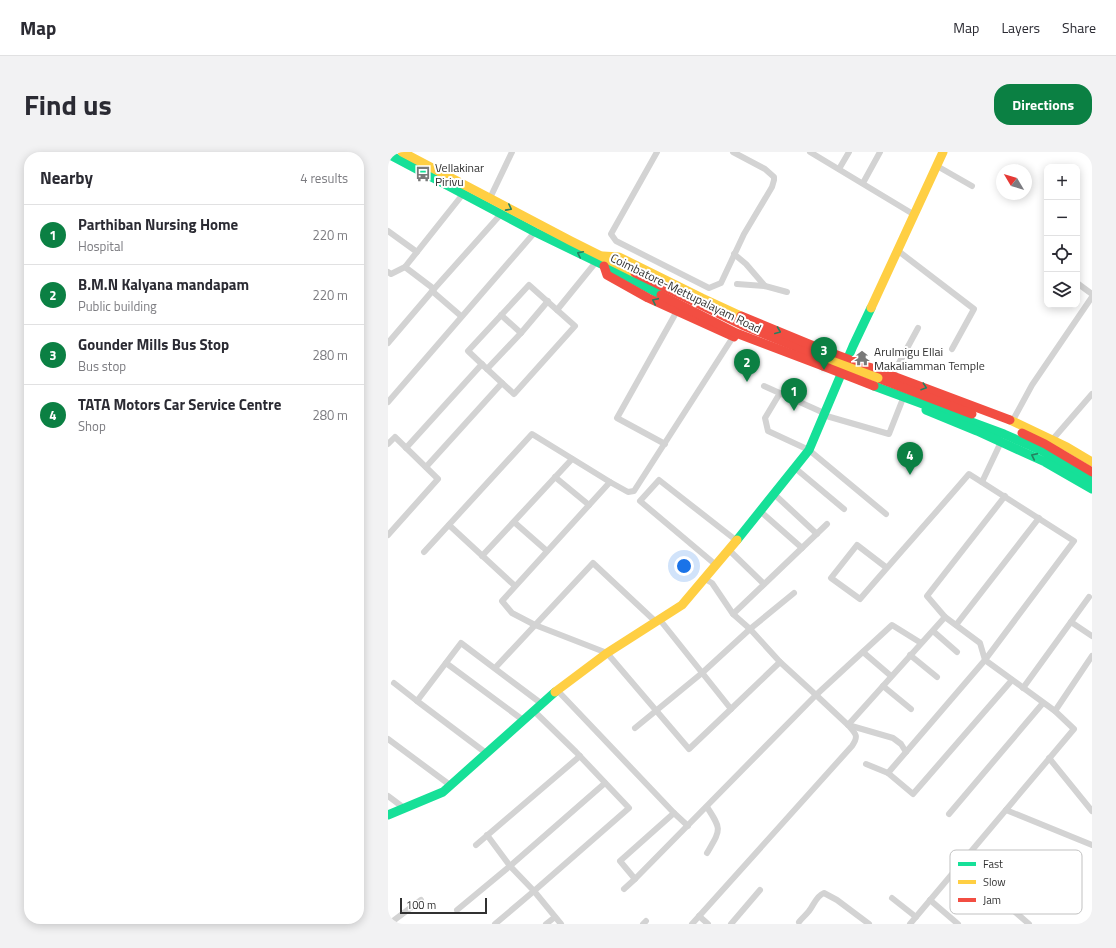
<!DOCTYPE html>
<meta charset="utf-8">
<style>
body{margin:0;font-family:"Titillium Web",sans-serif;background:#f2f2f3;color:#2b2b33}
.controls{position:absolute;right:12px;top:12px;display:grid;overflow:hidden;border-radius:8px;box-shadow:0 2px 10px #0003}
.controls button{width:36px;height:36px;display:grid;place-items:center;padding:0;border:0;border-bottom:1px solid #e1e1e2;background:#fff;color:#2b2b33;font:20px sans-serif}
.compass{position:absolute;left:608px;top:12px;width:36px;height:36px;border-radius:50%;background:#fff;box-shadow:0 2px 10px #0003;rotate:308deg}
.scale{position:absolute;left:12px;bottom:10px;width:87px;box-sizing:border-box;padding-left:4px;border:2px solid #313131;border-top:0;font-size:11px;line-height:14px;white-space:nowrap;color:#313131;-webkit-text-stroke:3px #fff;paint-order:stroke}
.you{position:absolute;left:296px;top:414px;width:14px;height:14px;margin:-10px;border:3px solid #fff;border-radius:50%;background:#1a73e8;box-shadow:0 0 0 6px #1a73e833}
.badge{display:grid;place-items:center;width:26px;height:26px;border-radius:50%;background:#0b8043;color:#fff;font-size:13px;font-weight:700}
.pin{position:absolute;translate:-50% -33px;filter:drop-shadow(0 1px 2px #0008)}
.pin::after{content:'';position:absolute;top:21px;width:14px;height:12px;background:inherit;clip-path:polygon(0 0,100% 0,50% 100%)}
.list{margin:0;padding:0;list-style:none}
h2{display:flex;justify-content:space-between;align-items:center;height:52px;margin:0;padding:0 16px;font-size:17px}
h2 small{font-size:13px;font-weight:400;color:#7c7c81}
.list li{display:grid;grid-template-columns:26px 1fr auto;gap:12px;align-items:center;box-sizing:border-box;height:60px;padding:0 16px;border-top:1px solid #e1e1e2}
.list b{display:block;font-size:15px;white-space:nowrap}
.list p{margin:0;font-size:13px;white-space:nowrap;color:#7c7c81}
.list em{font-size:13px;font-style:normal;color:#7c7c81}
.icon{flex:none;width:22px;height:22px;fill:none;stroke:currentColor;stroke-width:2;stroke-linecap:round;stroke-linejoin:round}
.map{position:relative;flex:none;width:704px;height:772px;overflow:hidden;border-radius:16px}
header{display:flex;align-items:center;gap:24px;box-sizing:border-box;height:56px;padding:0 20px;background:#fff;border-bottom:1px solid #e1e1e2}
header strong{font-size:19px}
nav{display:flex;gap:22px;margin-inline-start:auto;font-size:14px}
.intro{display:flex;align-items:center;justify-content:space-between;box-sizing:border-box;height:96px;padding:0 24px}
h1{margin:0;font-size:28px}
.button{padding:10px 18px;border-radius:16px;background:#0b8043;color:#fff;font-size:14px;font-weight:700}
main{display:flex;gap:24px;padding:0 24px}
aside{flex:1;background:#fff;border-radius:16px;box-shadow:0 2px 10px #0003}
.map>svg:first-child{display:block}
.lines{fill:none;stroke-linecap:round;stroke-linejoin:round}
.street{stroke:#d3d3d3;stroke-width:6}
.fast{stroke:#16e098;stroke-width:9}
.slow{stroke:#ffcf43;stroke-width:9}
.jam{stroke:#f24e42;stroke-width:9}
.slow-bridge{stroke:#ffcf43;stroke-width:9}
.jam-bridge{stroke:#f24e42;stroke-width:9}
.oneway{stroke:#25805f}
.labels{text-anchor:middle;dominant-baseline:central;stroke-width:4;stroke-linejoin:round;paint-order:stroke}
.poi-label{font-size:12px;fill:#313131;stroke:#fff;text-anchor:start}
.street-label{font-size:12px;fill:#313131;stroke:#fff}
.key{fill:#fff;stroke:#c1c1c1;stroke-width:1}
.key-label{font-size:11px;fill:#313131}
</style>
<header>
<strong>Map</strong>
<nav><a>Map</a><a>Layers</a><a>Share</a></nav>
</header>
<div class="intro"><h1>Find us</h1><a class="button">Directions</a></div>
<main>
<aside>
<h2>Nearby<small>4 results</small></h2>
<ul class="list">
<li><span class="badge">1</span><div><b>Parthiban Nursing Home</b><p>Hospital</p></div><em>220 m</em></li>
<li><span class="badge">2</span><div><b>B.M.N Kalyana mandapam</b><p>Public building</p></div><em>220 m</em></li>
<li><span class="badge">3</span><div><b>Gounder Mills Bus Stop</b><p>Bus stop</p></div><em>280 m</em></li>
<li><span class="badge">4</span><div><b>TATA Motors Car Service Centre</b><p>Shop</p></div><em>280 m</em></li>
</ul>
</aside>
<div class="map">
<svg width="704" height="772" viewBox="0 0 704 772">
<rect width="100%" height="100%" fill="#fff"/>
<g class="lines">
<g class="street">
<polyline points="269,0 223,82 228,89 321,136 333,131 356,82 384,35 386,28 386,25 377,17 345,0"/>
<polyline points="422,0 525,62"/>
<polyline points="549,14 584,34"/>
<polyline points="451,17 461,0"/>
<polyline points="475,31 492,0"/>
<polyline points="102,46 124,0"/>
<polyline points="0,79 29,100"/>
<polyline points="509,98 586,157 564,197"/>
<polyline points="346,102 358,112 377,134"/>
<polyline points="0,120 3,122 17,115"/>
<polyline points="689,131 704,142"/>
<polyline points="349,132 377,134 399,140"/>
<polyline points="46,137 17,115 75,42"/>
<polyline points="44,139 73,164"/>
<polyline points="113,163 133,181 99,217 80,199 141,133 169,158 208,110"/>
<polyline points="133,181 160,149"/>
<polyline points="0,191 46,137 113,62"/>
<polyline points="99,217 126,242 187,174 169,158"/>
<polyline points="504,224 530,176"/>
<polyline points="376,234 436,261"/>
<polyline points="392,241 377,266 380,279 421,298 498,362"/>
<polyline points="0,250 147,80"/>
<polyline points="435,263 501,282 514,249"/>
<polyline points="625,268 644,233 704,145"/>
<polyline points="665,287 704,242"/>
<polyline points="0,292 7,285 50,327 0,383"/>
<polyline points="277,292 229,266 289,159"/>
<polyline points="18,296 94,212"/>
<polyline points="38,315 114,231"/>
<polyline points="407,316 456,357"/>
<polyline points="167,325 201,353"/>
<polyline points="222,330 240,340 246,339 345,185"/>
<polyline points="594,330 613,290"/>
<polyline points="386,342 429,382"/>
<polyline points="372,359 414,396"/>
<polyline points="126,370 159,399"/>
<polyline points="61,373 127,434"/>
<polyline points="341,398 376,432"/>
<polyline points="36,400 144,282 222,330 114,449 124,461 147,473 219,501 301,597 343,557 272,468"/>
<polyline points="94,404 184,307"/>
<polyline points="328,413 252,349 271,328 349,389"/>
<path d="M499,416L469,393L443,426L472,447C508,405 545,364 581,322L686,389L597,508L500,621L525,642L624,528"/>
<polyline points="317,427 324,431 345,462"/>
<polyline points="557,465 539,444 617,344"/>
<polyline points="683,470 704,484"/>
<polyline points="568,473 651,366"/>
<polyline points="545,479 569,500"/>
<polyline points="475,500 503,524"/>
<polyline points="522,503 549,525"/>
<polyline points="392,510 428,543 504,473 533,491"/>
<polyline points="58,511 135,568"/>
<polyline points="107,516 205,411 268,470"/>
<polyline points="6,531 29,549 73,491 154,552"/>
<polyline points="495,534 523,557"/>
<polyline points="635,536 701,445"/>
<polyline points="169,538 286,661 232,709 247,727 428,543 460,573 505,586 513,592 518,600"/>
<polyline points="29,549 98,601"/>
<polyline points="343,557 392,510 362,477 345,462 439,372"/>
<polyline points="146,559 188,600 241,656 146,739 173,772"/>
<polyline points="247,576 314,521 362,477 406,441"/>
<polyline points="0,587 62,633"/>
<polyline points="661,606 704,659"/>
<polyline points="478,612 500,621"/>
<polyline points="0,644 16,656"/>
<path d="M319,655C334,678 333,677 319,701"/>
<polyline points="618,658 704,693"/>
<polyline points="286,661 300,674"/>
<polyline points="561,662 655,551"/>
<polyline points="88,693 192,604"/>
<polyline points="572,712 641,772"/>
<polyline points="236,737 247,727"/>
<polyline points="504,746 528,765"/>
<polyline points="542,748 570,772"/>
<polyline points="69,758 122,714 99,683"/>
<polyline points="311,764 320,772"/>
<path d="M411,770C414,766 418,763 421,759C426,753 428,744 436,741L449,748L481,772"/>
<polyline points="1,772 33,748"/>
<polyline points="107,772 146,739 122,714 217,631"/>
<polyline points="158,772 167,765"/>
<polyline points="255,772 258,769"/>
<path d="M304,772L464,594C471,584 468,582 460,573L557,465L592,491L597,508L667,559L704,504"/>
<polyline points="343,772 372,738"/>
<polyline points="522,772 686,577 667,559"/>
</g>
<g class="fast">
<polyline points="0,2 147,80 238,124 273,143"/>
<polyline points="486,234 616,282 654,299 704,329"/>
<polyline points="538,258 589,279 657,310 704,337"/>
<polyline points="349,388 421,298 465,194 483,156"/>
<polyline points="0,663 55,640 167,540"/>
</g>
<g class="slow">
<polyline points="14,0 183,89 247,121"/>
<polyline points="215,104 231,105 314,146 353,164"/>
<polyline points="483,156 555,0"/>
<polyline points="622,268 679,295 704,310"/>
<polyline points="167,540 219,501 294,453 349,388"/>
</g>
<g class="jam">
<polyline points="216,114 219,123 260,146 346,185"/>
<polyline points="247,121 354,173 438,207"/>
<polyline points="273,143 348,181 435,214"/>
<polyline points="353,164 433,197 622,268"/>
<polyline points="490,226 584,262"/>
<polyline points="634,281 657,292 704,320"/>
</g>
<polyline class="slow-bridge" points="438,207 490,226"/>
<polyline class="jam-bridge" points="435,214 486,234"/>
</g>
<defs><path id="oneway-chevron" d="M-2-3.5L2.5 0L-2 3.5" fill="none" stroke-width="1.6" stroke-linecap="round" stroke-linejoin="round"/></defs>
<g class="oneway">
<use href="#oneway-chevron" transform="translate(121 56) rotate(28)"/>
<use href="#oneway-chevron" transform="translate(192 102) rotate(-154)"/>
<use href="#oneway-chevron" transform="translate(267 149) rotate(-155)"/>
<use href="#oneway-chevron" transform="translate(390 179) rotate(22)"/>
<use href="#oneway-chevron" transform="translate(536 235) rotate(19)"/>
<use href="#oneway-chevron" transform="translate(646 304) rotate(-155)"/>
</g>
<defs>
<symbol id="bus-bare" viewBox="-9 -9 18 18"><path d="M-5-6H5V4H4V6H2V4H-2V6H-4V4H-5ZM-3.5-4V0h7V-4ZM-3.5 1.2v1.5H-2V1.2ZM2 1.2v1.5H3.5V1.2Z" fill="#797979" stroke="#fff" stroke-width="2.5" paint-order="stroke"/></symbol>
<symbol id="temple-bare" viewBox="-9 -9 18 18"><path d="M0-6L5-2H3V0L6.5 2.5H4V6H1.5V3h-3V6H-4V2.5H-6.5L-3 0V-2H-5Z" fill="#797979" stroke="#fff" stroke-width="2.5" paint-order="stroke"/></symbol>
</defs>
<g fill-rule="evenodd">
<use href="#bus-bare" x="24" y="11" width="22" height="22"/>
<use href="#temple-bare" x="463" y="195" width="22" height="22"/>
</g>
<g class="labels">
<g class="poi-label">
<text x="47" y="15">Vellakinar<tspan x="47" dy="14">Pirivu</tspan></text>
<text x="486" y="199">Arulmigu Ellai<tspan x="486" dy="14">Makaliamman Temple</tspan></text>
</g>
<g class="street-label">
<text transform="translate(298 141) rotate(26)">Coimbatore-Mettupalayam Road</text>
</g>
</g>
<rect x="562" y="698" width="132" height="64" rx="6" class="key"/>
<rect x="570" y="710" width="18" height="4" fill="#16e098"/>
<rect x="570" y="728" width="18" height="4" fill="#ffcf43"/>
<rect x="570" y="746" width="18" height="4" fill="#f24e42"/>
<g class="key-label">
<text x="595" y="716">Fast</text>
<text x="595" y="734">Slow</text>
<text x="595" y="752">Jam</text>
</g>
</svg>
<div class="controls">
<button>+</button>
<button>−</button>
<button><svg class="icon" aria-label="locate" viewBox="0 0 24 24"><circle cx="12" cy="12" r="6"/><path d="M12 2v4M12 18v4M2 12h4M18 12h4"/></svg></button>
<button><svg class="icon" aria-label="layers" viewBox="0 0 24 24"><path d="M12 4l9 5-9 5-9-5zM3 14l9 5 9-5"/></svg></button>
</div>
<svg class="compass" viewBox="-18 -18 36 36"><path d="M0-13l5 13h-10z" fill="#e53935"/><path d="M0 13l5-13h-10z" fill="#7c7c81"/></svg>
<div class="scale">100 m</div>
<div class="you"></div>
<div class="pin badge" style="left:406px;top:259px">1</div>
<div class="pin badge" style="left:359px;top:230px">2</div>
<div class="pin badge" style="left:436px;top:218px">3</div>
<div class="pin badge" style="left:522px;top:323px">4</div>
</div>
</main>
